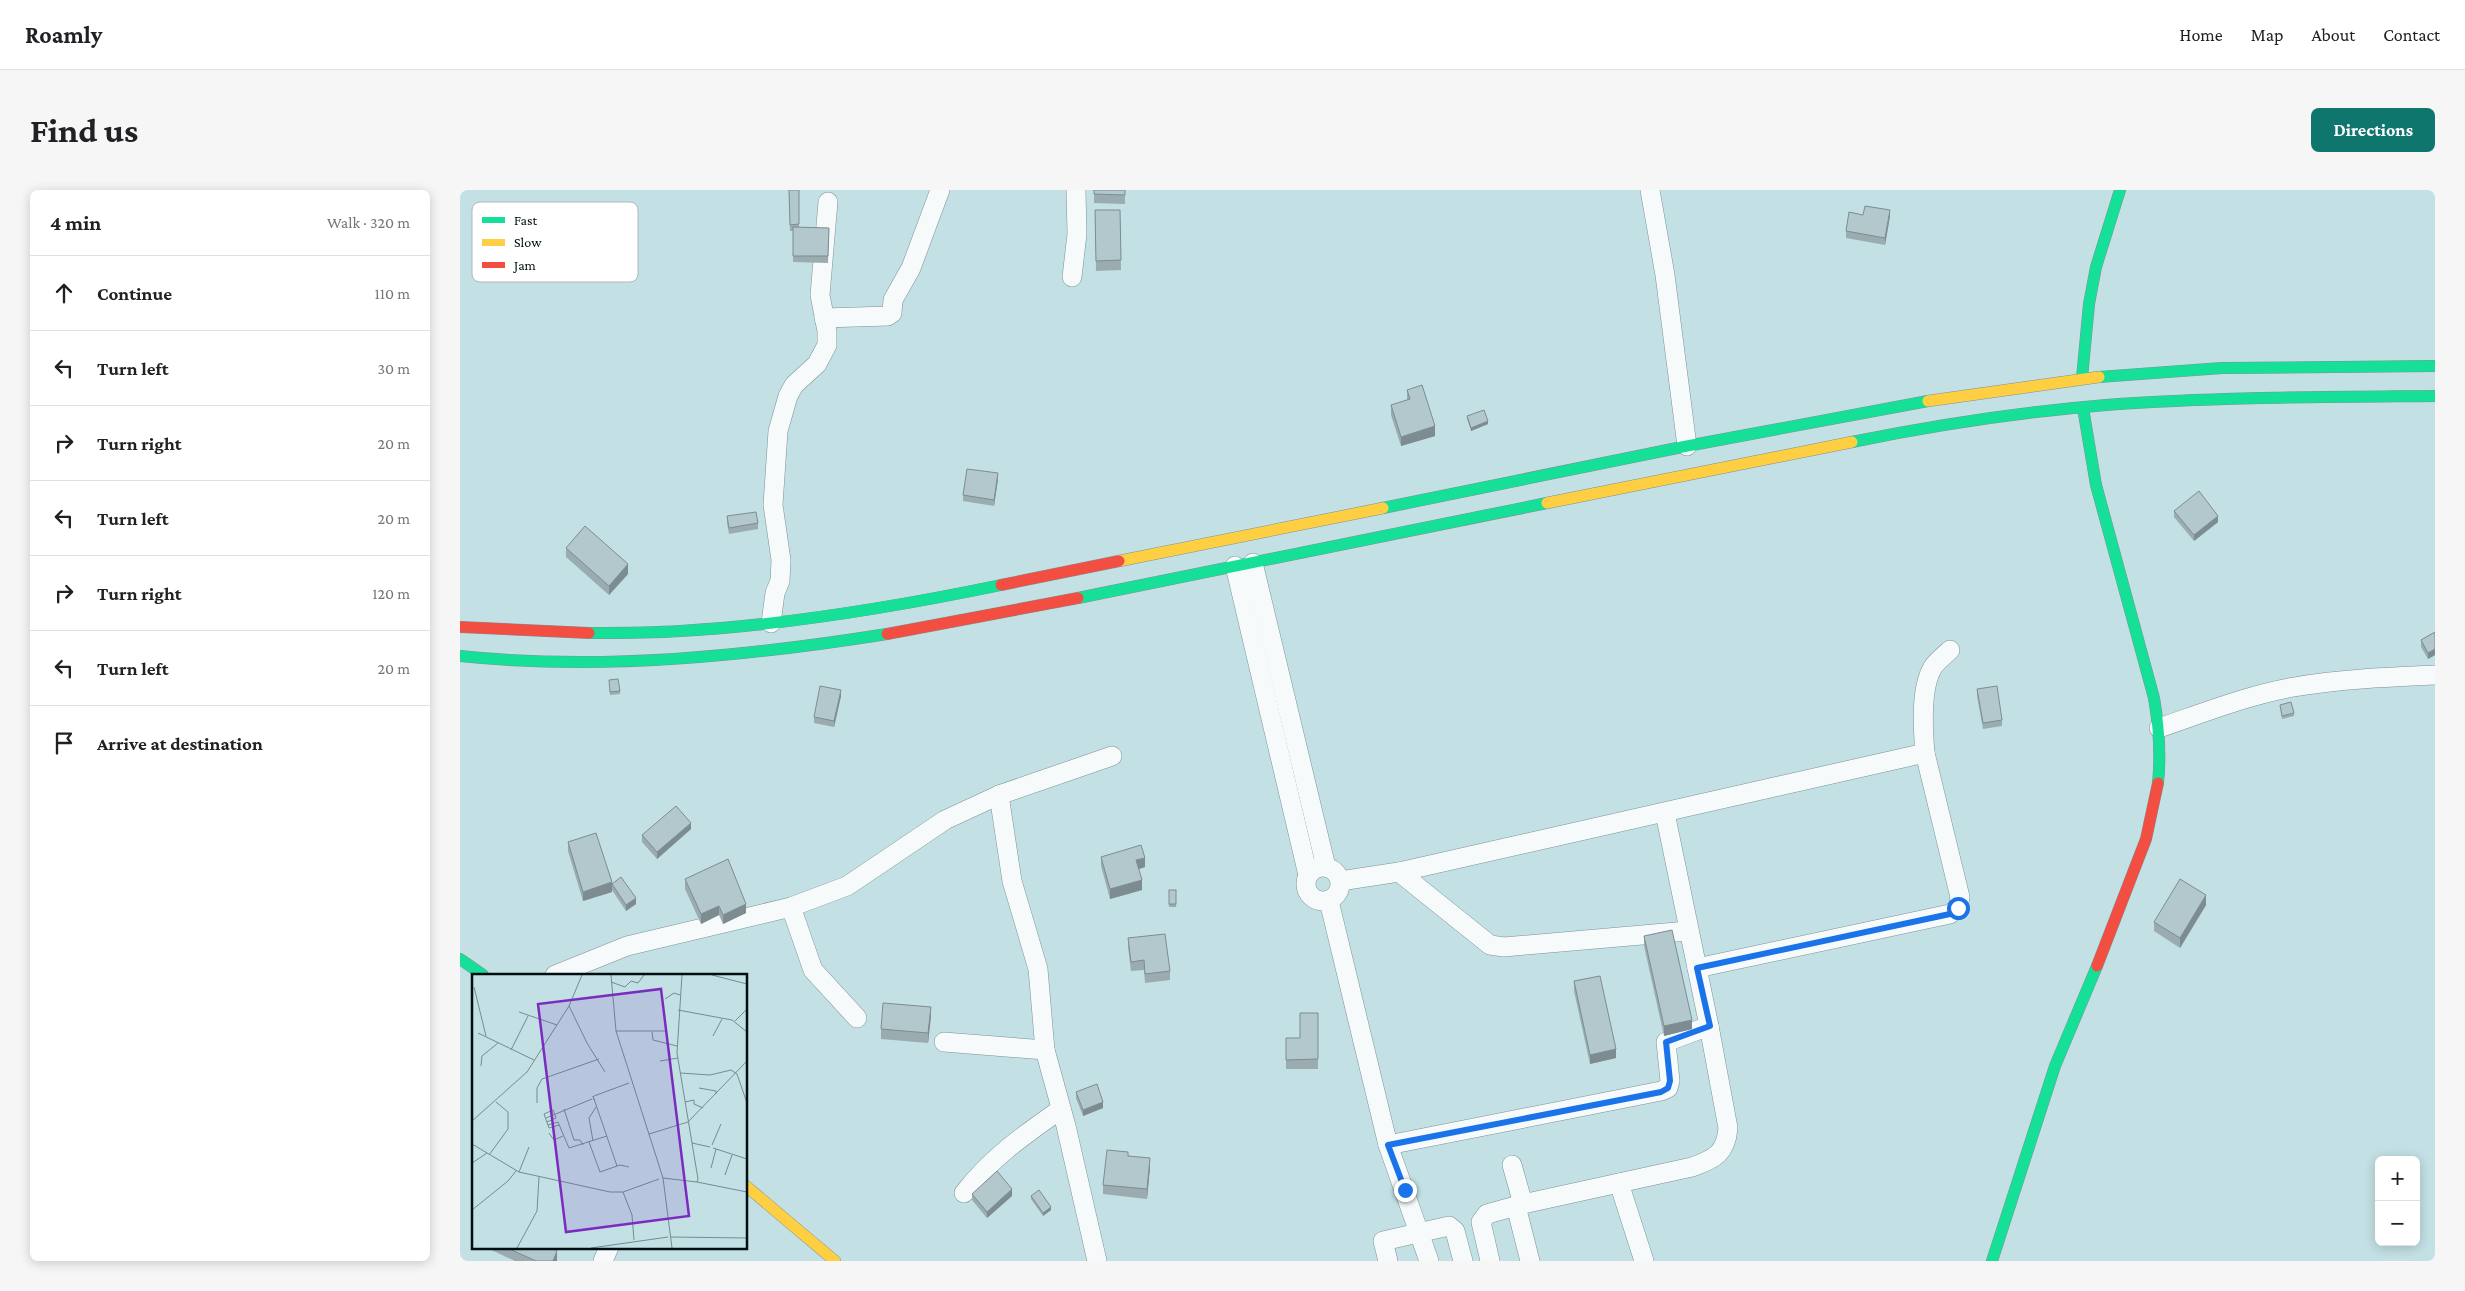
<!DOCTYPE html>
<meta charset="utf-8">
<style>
body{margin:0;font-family:"Crimson Pro",serif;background:#f6f6f6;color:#202124}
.controls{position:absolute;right:15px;bottom:15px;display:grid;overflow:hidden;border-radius:8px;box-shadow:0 2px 12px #0003}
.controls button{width:45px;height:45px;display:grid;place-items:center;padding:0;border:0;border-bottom:1px solid #e0e0e0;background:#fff;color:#202124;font:25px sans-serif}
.stop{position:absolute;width:15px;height:15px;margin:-11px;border:4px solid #1a73e8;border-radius:50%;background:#fff}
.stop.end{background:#1a73e8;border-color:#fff;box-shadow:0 1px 5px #0008}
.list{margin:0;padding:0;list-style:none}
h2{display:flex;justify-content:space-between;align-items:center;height:65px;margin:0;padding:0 20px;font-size:21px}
h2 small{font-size:16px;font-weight:400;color:#757577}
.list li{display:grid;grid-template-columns:32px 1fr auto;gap:15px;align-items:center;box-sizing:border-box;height:75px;padding:0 20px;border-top:1px solid #e0e0e0}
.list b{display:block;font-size:19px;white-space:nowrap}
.list em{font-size:16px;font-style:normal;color:#757577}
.icon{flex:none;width:28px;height:28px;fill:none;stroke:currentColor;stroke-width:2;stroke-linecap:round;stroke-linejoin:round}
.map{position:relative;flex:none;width:1975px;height:1071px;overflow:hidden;border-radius:8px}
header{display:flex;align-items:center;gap:30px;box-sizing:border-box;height:70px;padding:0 25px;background:#fff;border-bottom:1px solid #e0e0e0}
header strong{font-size:24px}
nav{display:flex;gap:28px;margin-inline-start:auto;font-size:18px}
.intro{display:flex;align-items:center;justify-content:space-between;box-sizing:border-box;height:120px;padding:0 30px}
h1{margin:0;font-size:35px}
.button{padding:12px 22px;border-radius:8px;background:#0f766e;color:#fff;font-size:18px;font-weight:700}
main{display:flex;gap:30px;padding:0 30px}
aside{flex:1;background:#fff;border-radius:8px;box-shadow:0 2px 12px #0003}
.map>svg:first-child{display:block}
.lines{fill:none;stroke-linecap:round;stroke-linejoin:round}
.street-casing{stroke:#7c9296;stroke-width:20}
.fast-casing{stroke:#7c9296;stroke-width:12}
.slow-casing{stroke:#7c9296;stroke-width:12}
.jam-casing{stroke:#7c9296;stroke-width:12}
.street{stroke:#f6fafb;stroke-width:19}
.fast{stroke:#16e098;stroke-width:11}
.slow{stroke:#ffcf43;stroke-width:11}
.jam{stroke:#f24e42;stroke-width:11}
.wall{fill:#9aacb0}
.shaded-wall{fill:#7d8c90}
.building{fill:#b3c8cd;stroke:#7d8c90}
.route{stroke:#1a73e8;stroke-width:6}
.inset-road{fill:none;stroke:#758c90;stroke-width:1}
.view{fill:#7b2cbf;fill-opacity:0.15;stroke:#7b2cbf;stroke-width:2.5}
.inset-edge{fill:none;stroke:#000e12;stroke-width:2.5}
.key{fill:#fff;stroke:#b2b7b8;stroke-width:1}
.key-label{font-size:14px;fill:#000e12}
</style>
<header>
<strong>Roamly</strong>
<nav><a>Home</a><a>Map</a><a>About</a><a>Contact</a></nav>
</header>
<div class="intro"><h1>Find us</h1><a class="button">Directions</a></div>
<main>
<aside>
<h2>4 min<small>Walk · 320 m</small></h2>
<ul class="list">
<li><svg class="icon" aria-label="ahead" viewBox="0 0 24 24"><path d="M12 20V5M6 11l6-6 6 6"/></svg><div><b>Continue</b></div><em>110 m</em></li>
<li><svg class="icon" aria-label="left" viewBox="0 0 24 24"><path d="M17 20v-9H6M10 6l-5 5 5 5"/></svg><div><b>Turn left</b></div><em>30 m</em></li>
<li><svg class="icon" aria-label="right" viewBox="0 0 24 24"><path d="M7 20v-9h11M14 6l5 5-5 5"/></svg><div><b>Turn right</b></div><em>20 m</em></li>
<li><svg class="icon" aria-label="left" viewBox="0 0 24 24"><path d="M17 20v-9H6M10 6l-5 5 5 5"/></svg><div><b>Turn left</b></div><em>20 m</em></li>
<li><svg class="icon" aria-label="right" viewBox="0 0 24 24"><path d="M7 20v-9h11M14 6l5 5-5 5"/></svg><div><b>Turn right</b></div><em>120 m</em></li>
<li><svg class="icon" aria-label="left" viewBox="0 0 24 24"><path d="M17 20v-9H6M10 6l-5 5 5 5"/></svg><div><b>Turn left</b></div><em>20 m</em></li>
<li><svg class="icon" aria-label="arrive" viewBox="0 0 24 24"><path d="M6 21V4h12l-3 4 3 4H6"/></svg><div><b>Arrive at destination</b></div></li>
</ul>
</aside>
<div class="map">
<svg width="1975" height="1071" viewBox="0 0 1975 1071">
<rect width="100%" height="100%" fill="#c3e0e4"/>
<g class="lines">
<defs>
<g id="street">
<polyline points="1190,0 1205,85 1227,256"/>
<polyline points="612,87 617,44 616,0"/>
<polyline points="364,128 428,126 432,123 433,110 451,78 480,0"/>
<polyline points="793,373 866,677"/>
<polyline points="775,376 848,685"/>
<polyline points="311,433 315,403 320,391 321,370 313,315 318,241 328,206 334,195 357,174 367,155 367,141 360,105 368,12"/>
<path d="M1699,538C1743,523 1788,505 1834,497C1881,489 1928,487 1975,485"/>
<polyline points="539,605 552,691 578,779 585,860 606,936 637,1071"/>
<circle cx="863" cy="694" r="17"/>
<polyline points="939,682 1030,755 1044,757 1228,741"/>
<polyline points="880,691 939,682 1465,563"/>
<polyline points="869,711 928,955 969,1071"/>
<polyline points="331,717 353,780 397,828"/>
<path d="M1237,778L1490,724L1498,718L1500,707L1465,563C1463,540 1460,498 1473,477C1477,471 1485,465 1490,460"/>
<polyline points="95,785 167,756 331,717 387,696 485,630 539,605 652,566"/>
<polyline points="484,852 585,860"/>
<polyline points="928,955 1201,901 1208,898 1210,891 1206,852 1249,836"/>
<polyline points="1052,975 1063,1014"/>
<polyline points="1159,993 1184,1071"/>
<path d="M504,1003C532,967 564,945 601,919"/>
<polyline points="1056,1016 1070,1071"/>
<polyline points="143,1071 149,1057"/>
<polyline points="928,1071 923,1051 989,1036 995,1041 1003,1071"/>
<path d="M1030,1071L1021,1032L1027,1024L1063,1014L1232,977C1255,969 1266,963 1268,938L1249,836L1205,623"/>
</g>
<g id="fast">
<polyline points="1639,187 1762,178 1975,176"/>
<polyline points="1622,188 1629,114 1636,77 1660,0"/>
<path d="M1623,218L1636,295L1694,508C1699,537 1701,564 1698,593"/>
<path d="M1392,252C1476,235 1561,222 1646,215C1756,207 1865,207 1975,206"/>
<polyline points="923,318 1227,256 1468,211"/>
<polyline points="618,408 1087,313"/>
<path d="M129,443C159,443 190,443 220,441C328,435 435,417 541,395"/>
<path d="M0,466C141,481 288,466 427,444"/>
<polyline points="0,769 23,785"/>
<polyline points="1532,1071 1595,876 1637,776"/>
</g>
<g id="slow">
<polyline points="1468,211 1639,187"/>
<polyline points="1087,313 1392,252"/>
<polyline points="659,371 923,318"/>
<polyline points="286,996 375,1071"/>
</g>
<g id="jam">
<polyline points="541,395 659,371"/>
<polyline points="0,437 129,443"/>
<polyline points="427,444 618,408"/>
<polyline points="1637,776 1686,649 1698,593"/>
</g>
</defs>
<use href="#street" class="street-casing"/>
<use href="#fast" class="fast-casing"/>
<use href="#slow" class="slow-casing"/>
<use href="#jam" class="jam-casing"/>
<use href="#street" class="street"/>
<use href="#fast" class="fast"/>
<use href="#slow" class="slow"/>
<use href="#jam" class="jam"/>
</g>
<g class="wall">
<polygon points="329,0 339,0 339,37 369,38 368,73 333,72 333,41 330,41"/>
<polygon points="634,0 665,0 665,14 634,13"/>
<polygon points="635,20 660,20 661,80 636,81"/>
<polygon points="1403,25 1430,26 1425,55 1386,48 1386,41"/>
<polygon points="947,200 975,246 941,256 931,225 931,215 947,210"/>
<polygon points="1007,226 1028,234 1011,241 1007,229"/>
<polygon points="538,289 534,316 503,311 503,305"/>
<polygon points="1714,321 1758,332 1734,351 1714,327"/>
<polygon points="267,326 298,333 298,339 269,344 267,333"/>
<polygon points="106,358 168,384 149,405 106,367"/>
<polygon points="1975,442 1975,465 1968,469 1961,457 1961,450"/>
<polygon points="149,493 160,501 160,504 150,505"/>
<polygon points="1517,499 1542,530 1542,536 1523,539 1517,506"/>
<polygon points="381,506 374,537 354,533 354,527"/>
<polygon points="1820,515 1834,523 1834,526 1822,529"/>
<polygon points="231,639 197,669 182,652 182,645"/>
<polygon points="108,652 152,694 176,714 166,721 152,700 152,702 123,711 108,661"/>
<polygon points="641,667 685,677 679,679 682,700 650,709 641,676"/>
<polygon points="225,689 286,723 263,734 259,725 241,734 225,699"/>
<rect x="709" y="700" width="7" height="17"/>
<polygon points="1746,715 1720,758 1694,741 1694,732"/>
<polygon points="1184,746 1232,839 1204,846 1184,756"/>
<polygon points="668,748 710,781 710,790 685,793 684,780 671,781 668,757"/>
<polygon points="1114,791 1156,868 1130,874 1114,801"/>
<polygon points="858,823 858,879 826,879 826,848 840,848"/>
<polygon points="471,826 468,853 421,849 421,839"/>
<polygon points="616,902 643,918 623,926 616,908"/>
<polygon points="668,966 690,977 687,1009 643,1004 643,995"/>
<polygon points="512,1004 552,1006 527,1028 512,1010"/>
<polygon points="571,1006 591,1020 583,1026 571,1009"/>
<polygon points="25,1057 90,1057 97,1070 97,1071 55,1071"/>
</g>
<g class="shaded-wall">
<polygon points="1430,20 1430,26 1425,55 1425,48"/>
<polygon points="1028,231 1028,234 1011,241 1011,238"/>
<polygon points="975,236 975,246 941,256 941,247"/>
<polygon points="538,283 538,289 534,316 534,310"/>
<polygon points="1758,326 1758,332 1734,351 1734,345"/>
<polygon points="168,374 168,384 149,405 149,396"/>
<polygon points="1975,459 1975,465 1968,469 1968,463"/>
<polygon points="381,500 381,506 374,537 374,531"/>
<polygon points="231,633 231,639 197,669 197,662"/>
<polygon points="685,668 685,677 676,680 676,670"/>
<polygon points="682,690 682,700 650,709 650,699"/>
<polygon points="152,692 152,702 123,711 123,702"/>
<polygon points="1746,705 1746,715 1720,758 1720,748"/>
<polygon points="176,708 176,714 166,721 166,715"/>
<polygon points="286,714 286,723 263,734 263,725"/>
<polygon points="259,716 259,725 241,734 241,724"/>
<polygon points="471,817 471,826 468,853 468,843"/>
<polygon points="1232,830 1232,839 1204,846 1204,836"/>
<polygon points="1156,859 1156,868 1130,874 1130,865"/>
<polygon points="643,912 643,918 623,926 623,920"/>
<polygon points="690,968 690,977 687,1009 687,999"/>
<polygon points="552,999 552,1006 527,1028 527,1022"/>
<polygon points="591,1017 591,1020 583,1026 583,1023"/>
<polygon points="97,1061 97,1071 93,1071"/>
</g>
<g class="building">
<polygon points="329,0 339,0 339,34 330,35"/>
<polygon points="634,0 665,0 665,5 634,4"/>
<polygon points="1405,16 1430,20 1425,48 1386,41 1389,22 1403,25"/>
<polygon points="635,20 660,20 661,70 636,71"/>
<polygon points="333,37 369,38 368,66 333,66"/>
<polygon points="962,195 975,236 941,247 931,215 950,209 947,200"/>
<polygon points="1024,220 1028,231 1011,238 1007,226"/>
<polygon points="507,279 538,283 534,310 503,305"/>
<polygon points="1739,301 1758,326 1734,345 1714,321"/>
<polygon points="296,322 298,333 269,338 267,326"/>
<polygon points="125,336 168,374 149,396 106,358"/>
<polygon points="1975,442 1975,459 1968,463 1961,450"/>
<polygon points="158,489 160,501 150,502 149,490"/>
<polygon points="360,496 381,500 374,531 354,527"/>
<polygon points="1537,496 1542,530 1523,533 1517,499"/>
<polygon points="1831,512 1834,523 1822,526 1820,515"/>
<polygon points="216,616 231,633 197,662 182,645"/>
<polygon points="136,643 152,692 123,702 108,652"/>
<polygon points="681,655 685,668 676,670 682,690 650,699 641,667"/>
<polygon points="268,669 286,714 263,725 259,716 241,724 225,689"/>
<polygon points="161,687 176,708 166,715 152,694"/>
<polygon points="1720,689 1746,705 1720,748 1694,732"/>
<rect x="709" y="700" width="7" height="14"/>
<polygon points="1212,740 1232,830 1204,836 1184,746"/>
<polygon points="705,744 710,781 685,784 684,770 671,772 668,748"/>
<polygon points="1140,786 1156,859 1130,865 1114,791"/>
<polygon points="423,813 471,817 468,843 421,839"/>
<polygon points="840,823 858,823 858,869 826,870 826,848 840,848"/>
<polygon points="637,894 643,912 623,920 616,902"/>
<polygon points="647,960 668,962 668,966 690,968 687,999 643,995"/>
<polygon points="537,981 552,999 527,1022 512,1004"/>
<polygon points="579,1000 591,1017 583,1023 571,1006"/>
<polygon points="45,1057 90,1057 97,1061 93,1071 76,1071"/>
</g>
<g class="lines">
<polyline class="route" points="945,1000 928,955 1201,902 1208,898 1210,891 1206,852 1250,836 1237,778 1490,724 1498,718"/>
</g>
<g transform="translate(12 784)">
<rect width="275" height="275" fill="#c3e0e4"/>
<path class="inset-road" d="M139,1L144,57L191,204L200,274M240,1L275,10M159,7L166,9L172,1M139,8L153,13L159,7M2,13L14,62M193,25L202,19L208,21M97,32L115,69L133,98M206,36L260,46L275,58M47,38L85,51M263,47L275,35M144,57H193M180,58L181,66L205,72M6,59L62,86M241,62L250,45M39,76L56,42M188,87L206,84M9,92L10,82L26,69M208,99L238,101L259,96L265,100L275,129M227,114L244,117V120M122,122L157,109M122,126L121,122L145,192M213,128L222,126V130L231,134M65,129V114L70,105L127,85M92,135L102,166H108L111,171M74,144L120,125M0,147L55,98L97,32L110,1M75,148L84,144L81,136L72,140L77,154L87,151M76,151L86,148L97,174L135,162M77,159L82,166L91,162M177,160L216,148L275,87M121,167L117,144L124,133M117,168L128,198L148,191L157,193M220,169L238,173M0,170L47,198L138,218H151L187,205M240,171L249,150M241,174L275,185M17,181L36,155V138L24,128M0,189L15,179M239,194L244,175M47,198L57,173M253,201L260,181M191,204L225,208L226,205L205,79L210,1M225,208L275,218M151,218L160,241L162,266M0,236L36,207L44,197M199,263L275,264M45,274L65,237L67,203M119,274L196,263"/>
<path class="view" d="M189,15L217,242L94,258L66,30Z"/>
<rect width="275" height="275" class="inset-edge"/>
</g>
<rect x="12" y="12" width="166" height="80" rx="8" class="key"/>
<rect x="22" y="27" width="23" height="6" fill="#16e098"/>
<rect x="22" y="49" width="23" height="7" fill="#ffcf43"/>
<rect x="22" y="72" width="23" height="6" fill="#f24e42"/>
<g class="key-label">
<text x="54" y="35">Fast</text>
<text x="54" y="57">Slow</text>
<text x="54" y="80">Jam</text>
</g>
</svg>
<div class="controls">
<button>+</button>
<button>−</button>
</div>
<div class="stop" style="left:1498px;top:718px"></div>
<div class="stop end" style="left:945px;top:1000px"></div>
</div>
</main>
